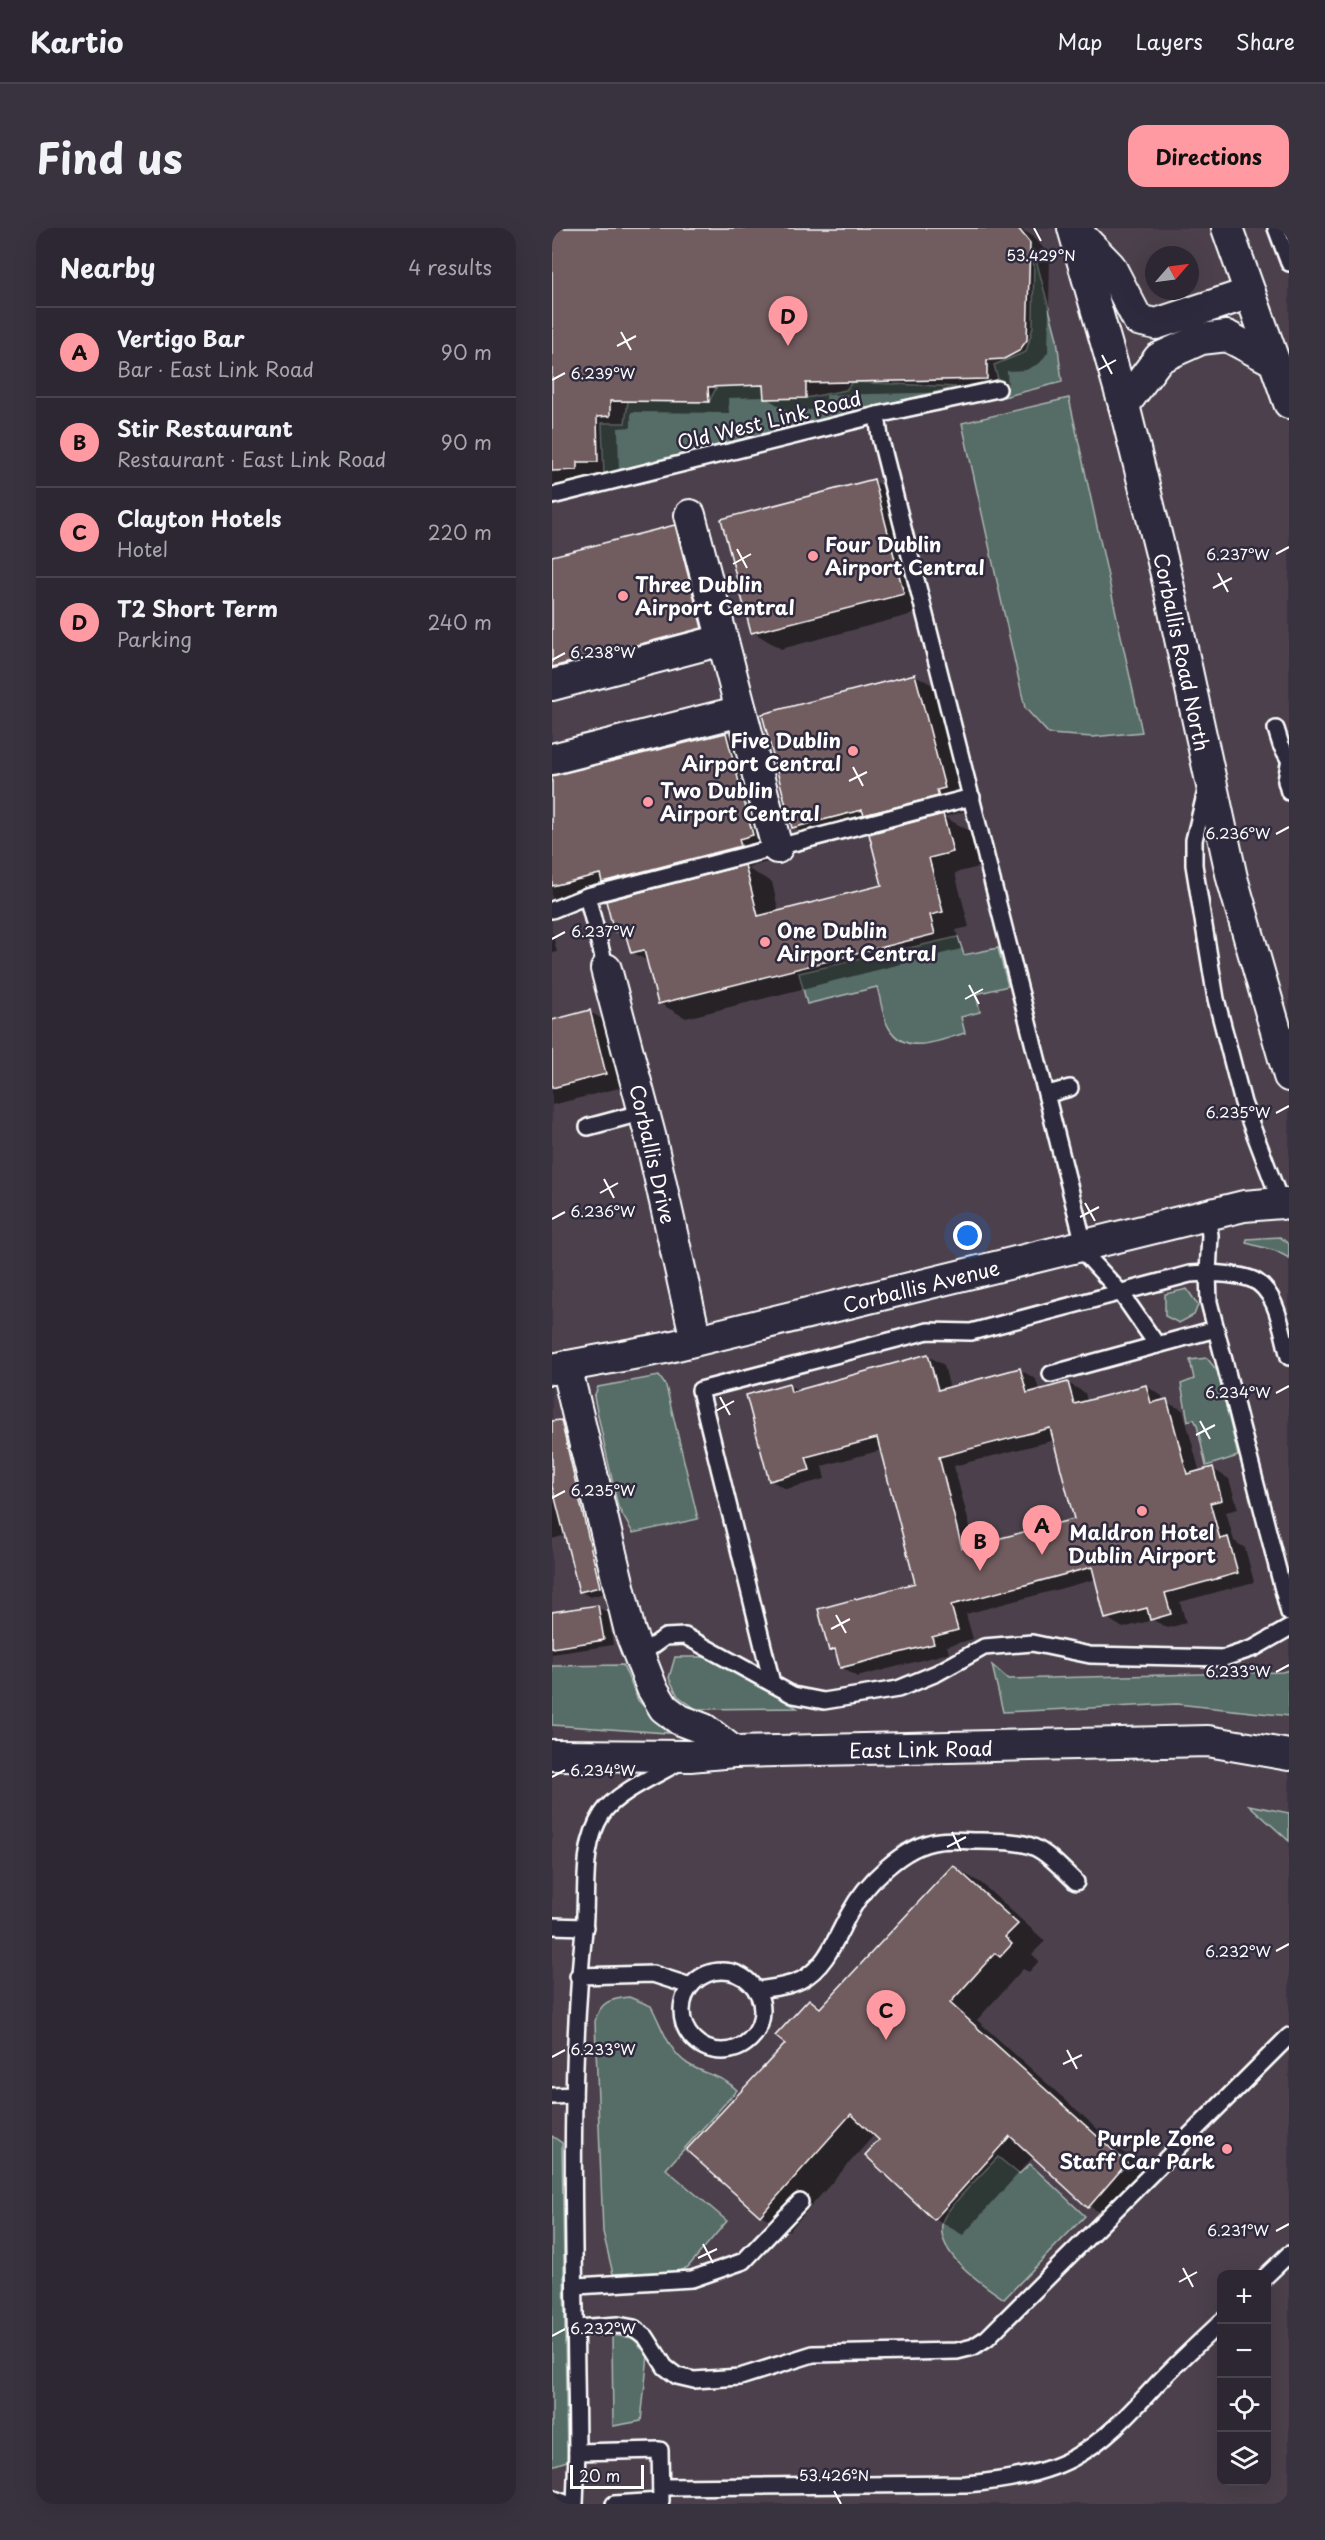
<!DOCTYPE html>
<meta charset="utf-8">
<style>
body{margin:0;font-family:"Playpen Sans",sans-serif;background:#39333f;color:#f1f3f6}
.controls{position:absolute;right:18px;bottom:18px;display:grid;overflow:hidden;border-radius:12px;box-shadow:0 6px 24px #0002}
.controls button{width:54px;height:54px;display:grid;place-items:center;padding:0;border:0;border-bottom:2px solid #48444e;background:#2d2733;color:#f1f3f6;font:30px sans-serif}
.compass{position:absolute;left:593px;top:18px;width:54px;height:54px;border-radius:50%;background:#2d2733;box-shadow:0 6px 24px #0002;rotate:62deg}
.scale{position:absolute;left:18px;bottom:15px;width:74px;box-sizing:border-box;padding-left:6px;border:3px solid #fff;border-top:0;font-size:16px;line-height:21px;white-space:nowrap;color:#fff;-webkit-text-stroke:4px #2f2a3d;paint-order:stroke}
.you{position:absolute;left:416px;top:1008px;width:21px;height:21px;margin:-15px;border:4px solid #fff;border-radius:50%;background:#1a73e8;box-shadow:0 0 0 9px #1a73e833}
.badge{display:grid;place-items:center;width:39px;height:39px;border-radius:50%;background:#ff9aa2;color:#111;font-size:20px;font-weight:700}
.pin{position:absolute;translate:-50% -50px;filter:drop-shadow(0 2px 3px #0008)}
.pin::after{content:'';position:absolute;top:32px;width:21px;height:18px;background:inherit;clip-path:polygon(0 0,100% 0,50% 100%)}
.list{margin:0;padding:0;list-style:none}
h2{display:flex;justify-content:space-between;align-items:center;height:78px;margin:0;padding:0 24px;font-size:26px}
h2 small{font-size:20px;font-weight:400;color:#a7a5ac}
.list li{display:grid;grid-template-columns:39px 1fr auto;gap:18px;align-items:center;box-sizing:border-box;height:90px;padding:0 24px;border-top:2px solid #48444e}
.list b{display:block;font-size:22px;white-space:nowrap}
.list p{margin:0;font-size:20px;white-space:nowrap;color:#a7a5ac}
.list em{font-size:20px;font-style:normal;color:#a7a5ac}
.icon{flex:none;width:33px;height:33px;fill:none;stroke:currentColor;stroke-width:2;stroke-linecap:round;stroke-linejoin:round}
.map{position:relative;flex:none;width:737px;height:2276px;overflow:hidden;border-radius:18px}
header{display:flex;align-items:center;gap:36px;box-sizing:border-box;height:84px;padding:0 30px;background:#2d2733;border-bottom:2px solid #48444e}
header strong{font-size:28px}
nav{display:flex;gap:33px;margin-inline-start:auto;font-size:21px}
.intro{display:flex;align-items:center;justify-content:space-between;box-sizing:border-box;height:144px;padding:0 36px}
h1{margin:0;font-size:42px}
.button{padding:15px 27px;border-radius:18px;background:#ff9aa2;color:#111;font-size:21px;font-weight:700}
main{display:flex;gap:36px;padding:0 36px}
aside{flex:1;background:#2d2733;border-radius:18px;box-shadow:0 6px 24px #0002}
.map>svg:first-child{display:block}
.built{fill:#4c404c;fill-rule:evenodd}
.green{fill:#576c66;stroke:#abb6b2;stroke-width:1.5}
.shadow{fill:#0007;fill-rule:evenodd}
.building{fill:#715c5e;stroke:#fff;stroke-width:1.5;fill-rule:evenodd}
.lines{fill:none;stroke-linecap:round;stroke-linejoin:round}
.lane-casing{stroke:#fff;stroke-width:20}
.street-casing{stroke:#fff;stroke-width:34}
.lane{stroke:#2f2a3d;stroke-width:15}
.street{stroke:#2f2a3d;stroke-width:30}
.ticks{fill:none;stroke:#fff;stroke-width:2}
.poi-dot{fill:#ff9aa2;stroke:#2f2a3d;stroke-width:2}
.labels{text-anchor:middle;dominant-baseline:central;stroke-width:5;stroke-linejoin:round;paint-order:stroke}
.street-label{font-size:20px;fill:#fff;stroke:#2f2a3d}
.poi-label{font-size:20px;font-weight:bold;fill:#fff;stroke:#2f2a3d;text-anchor:start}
.ticks-label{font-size:15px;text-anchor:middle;fill:#fff;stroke:#2f2a3d;stroke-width:5;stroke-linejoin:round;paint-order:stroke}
</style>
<header>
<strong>Kartio</strong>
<nav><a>Map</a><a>Layers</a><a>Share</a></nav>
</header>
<div class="intro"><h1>Find us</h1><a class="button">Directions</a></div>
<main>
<aside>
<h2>Nearby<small>4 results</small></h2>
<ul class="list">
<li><span class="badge">A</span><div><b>Vertigo Bar</b><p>Bar · East Link Road</p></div><em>90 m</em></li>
<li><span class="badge">B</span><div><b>Stir Restaurant</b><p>Restaurant · East Link Road</p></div><em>90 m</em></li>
<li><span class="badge">C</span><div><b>Clayton Hotels</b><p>Hotel</p></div><em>220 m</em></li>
<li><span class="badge">D</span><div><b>T2 Short Term</b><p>Parking</p></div><em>240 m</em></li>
</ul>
</aside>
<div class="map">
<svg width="737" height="2276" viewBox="0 0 737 2276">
<rect width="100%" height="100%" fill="#3c3444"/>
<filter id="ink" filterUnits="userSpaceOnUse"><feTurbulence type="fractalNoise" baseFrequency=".0167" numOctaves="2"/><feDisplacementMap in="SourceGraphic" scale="12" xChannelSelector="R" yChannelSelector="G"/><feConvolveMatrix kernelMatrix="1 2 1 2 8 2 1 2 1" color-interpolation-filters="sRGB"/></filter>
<g filter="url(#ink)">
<path class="built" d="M0,0H737V2276H0ZM602,27H638V63H602ZM670,2046H714V2254H670Z"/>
<g class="green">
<polygon points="482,24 505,111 510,154 451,169 442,137 474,124 481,99"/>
<polygon points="300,154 404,159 52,247 50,195 73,195 76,173 157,174 165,158 211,157 213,171 254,170 294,162"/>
<polygon points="517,170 590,504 541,509 497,506 473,480 410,195"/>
<path d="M406,709L412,727L446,720L456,758L424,766L428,784L409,789L413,805C388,812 354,829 337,800C330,789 329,771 325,759L255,776L247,745Z"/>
<polygon points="728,1009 737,1016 737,1030 724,1023 694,1015 695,1011"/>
<polygon points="635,1061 646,1077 642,1087 627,1095 613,1088 613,1066"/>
<polygon points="655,1130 666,1144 686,1228 654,1238 645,1197 642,1191 636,1193 629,1156 642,1151 638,1132"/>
<polygon points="107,1148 114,1158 146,1291 81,1305 66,1279 42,1169 46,1159"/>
<polygon points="123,1429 160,1429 245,1480 144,1481 126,1468 117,1450"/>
<polygon points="71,1437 86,1472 116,1505 0,1497 0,1438"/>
<polygon points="440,1437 456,1451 730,1444 737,1442 737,1488 625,1476 451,1484"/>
<polygon points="697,1577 737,1585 737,1613"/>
<path d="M77,1769L99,1778C110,1798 116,1823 136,1836C153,1847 170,1847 185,1862L114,1941L175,1993L136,2039L127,2043L61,2046L51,2004L43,1793C48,1774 58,1771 77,1769Z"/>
<polygon points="0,1908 10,1915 15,2233 0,2238"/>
<path d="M446,1929L467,1946L478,1936L533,1988L452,2071C430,2056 381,2024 391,1992C394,1980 435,1941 446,1929Z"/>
<polygon points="60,2107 81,2110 96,2127 89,2193 61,2198"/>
</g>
<g class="shadow">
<polygon points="0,0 466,0 481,8 498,28 496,124 488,135 474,142 455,143 456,163 274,167 275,181 235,183 213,169 176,170 177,185 79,184 79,199 66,200 67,245 45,246 46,254 0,256"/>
<polygon points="322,253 350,269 380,381 229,421 201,404"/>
<polygon points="122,298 150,314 177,415 0,469 0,329"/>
<polygon points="363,447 391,463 420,576 412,578 414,583 392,589 418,603 427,639 403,645 417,699 404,702 409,721 134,790 107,775 97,734 80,724 76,711 63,703 78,669 68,663 0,677 0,549 174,506 202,522 216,634 194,640 220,654 227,685 332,658 340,601 335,598 269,615 241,599"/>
<polygon points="0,704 5,724 0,725"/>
<polygon points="38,784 59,796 75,858 0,877 0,794"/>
<path d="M376,1128L392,1137L398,1161L468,1142L484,1151L487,1163L516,1155L533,1165L535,1174L594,1158L610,1168L611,1173L631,1182L648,1245L661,1241L677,1251L686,1281L674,1284L682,1313L693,1320L702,1354L628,1374L634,1395L616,1400L601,1392L571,1400L555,1390L544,1351L414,1386L421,1411L395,1418L397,1425L305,1449L289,1439L285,1426L278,1422L365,1356L330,1222L270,1238L273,1251L234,1261L218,1252L237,1157L247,1163ZM503,1212L524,1292L423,1318L402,1238Z"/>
<polygon points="9,1198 19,1203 56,1364 38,1369 28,1363 14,1307 0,1311 0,1200"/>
<polygon points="46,1379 56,1385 61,1417 0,1426 0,1386"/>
<polygon points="401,1639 429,1655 493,1713 480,1726 487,1733 477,1744 471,1741 425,1792 602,1952 565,1995 537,1978 482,1928 411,2007 383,1991 315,1927 329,1912 323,1906 237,2003 209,1987 236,1816 258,1772 270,1779"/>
</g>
<g class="building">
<polygon points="0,0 466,0 478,15 475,112 467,123 452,131 435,132 435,151 254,155 254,170 212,171 211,157 156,159 157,174 58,173 58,188 45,189 46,234 25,234 25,242 0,243"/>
<polygon points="322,251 352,366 199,405 169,291"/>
<polygon points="123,297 150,400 0,439 0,328"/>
<polygon points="363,446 393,560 385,562 387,568 312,587 310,582 240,600 210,486"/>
<polygon points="174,505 201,607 187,611 189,618 50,654 48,646 0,658 0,548"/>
<polygon points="391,586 401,624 377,630 391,684 378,687 383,706 106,776 92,722 79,725 72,701 62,704 54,673 193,637 206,688 330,657 317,606"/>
<polygon points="38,782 54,846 0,860 0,792"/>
<path d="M376,1126L386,1162L468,1140L475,1165L516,1154L522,1176L594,1157L599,1175L615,1171L635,1246L661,1239L670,1272L658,1275L668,1311L676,1309L686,1345L613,1365L619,1386L598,1392L595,1380L553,1391L540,1339L399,1377L406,1402L380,1409L382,1416L288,1440L283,1421L277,1423L266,1381L363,1355L325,1210L254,1229L258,1242L217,1253L194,1167L237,1155L239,1164ZM498,1200L522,1291L410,1320L387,1229Z"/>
<polygon points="9,1192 48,1359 27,1364 0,1258 0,1193"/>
<polygon points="46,1377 52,1412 0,1420 0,1384"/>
<polygon points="401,1637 466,1696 453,1709 460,1716 448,1729 443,1725 398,1775 575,1935 536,1980 458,1908 382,1992 313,1927 327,1912 299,1886 208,1988 134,1922 233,1816 223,1808 257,1771 268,1780"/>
</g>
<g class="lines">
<defs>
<g id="lane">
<polyline points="724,0 737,35"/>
<polyline points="325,187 328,209 535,1028 569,1065 605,1117 664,1101"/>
<polyline points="0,268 325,187 446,161"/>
<polyline points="724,501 729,517 737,531"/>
<polyline points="737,536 734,553 737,564"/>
<polyline points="654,563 642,612 642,637 664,771 691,875 729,975"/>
<polyline points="35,668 54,741"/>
<polyline points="0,682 35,668 420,569"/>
<polyline points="496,866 518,860"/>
<polyline points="36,899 92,884"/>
<path d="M737,1129C730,1105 726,1061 699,1051C686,1046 670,1046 656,1045L657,1074L737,1385"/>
<polyline points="499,1146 605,1117"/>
<polyline points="88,1427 113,1409 133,1408 241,1467 272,1473 346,1461 385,1445 432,1419 480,1415 538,1427 672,1430 702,1420 737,1400"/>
<polyline points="220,1455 148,1162 376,1103 419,1104 638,1046 656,1045 658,1007 655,987"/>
<polyline points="0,1698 33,1699"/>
<circle cx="170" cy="1783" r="40"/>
<polyline points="26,1748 101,1746 138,1758"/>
<path d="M204,1762C219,1760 235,1759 249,1752C274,1739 284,1710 297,1686C313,1656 351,1617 387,1613C399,1611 412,1613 424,1613C483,1614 482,1613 524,1654"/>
<polyline points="0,1868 22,1867"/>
<polyline points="714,2048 737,2026"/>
<polyline points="25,2058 140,2051 192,2033 248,1974"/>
<polyline points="25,2100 66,2097 82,2100 94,2109 113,2139 125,2148 142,2152 188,2149 261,2126 405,2123 421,2119 435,2110 737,1808"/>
<polyline points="25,2224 108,2222 109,2273 62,2276"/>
<path d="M109,2259L414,2256C449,2253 490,2247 521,2230C554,2212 579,2184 604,2157C625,2135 648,2114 670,2093"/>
<polyline points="0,2270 16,2276"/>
<path d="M23,2276L25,2224C24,2051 14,1874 32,1702C36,1664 28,1620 50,1586C63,1565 107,1546 129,1533"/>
</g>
<g id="street">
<polyline points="521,0 572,177 614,346 680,650 737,848"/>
<polyline points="675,0 737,175"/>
<polyline points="523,2 558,38 586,92 604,96 698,65"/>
<polyline points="572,177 607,130 649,111 675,108 722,133"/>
<polyline points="138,287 225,620"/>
<polyline points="0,457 170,412"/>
<polyline points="0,531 189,483"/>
<polyline points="54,741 98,907 144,1112"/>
<polyline points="14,1138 78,1404 100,1460 112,1480 128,1492 152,1501 182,1524"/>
<polyline points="0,1141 113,1120 692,978 729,975 737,977"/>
<polyline points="0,1527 138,1528 182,1524 656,1513 737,1527"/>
</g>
</defs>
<use href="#lane" class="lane-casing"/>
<use href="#street" class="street-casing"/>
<use href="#lane" class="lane"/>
<use href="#street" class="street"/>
</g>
</g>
<path class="ticks" d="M482,0L489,13M69,104L79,122M65,118L84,108M550,127L560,146M546,142L564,132M0,152L13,145M185,321L195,340M724,326L737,319M181,336L199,326M666,345L676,364M661,360L680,350M0,432L13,425M301,539L311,558M297,553L315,544M724,606L737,599M0,711L13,704M417,757L427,776M413,771L431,761M724,885L737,878M52,951L62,970M48,965L66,955M533,975L543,993M528,989L547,979M0,991L13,984M724,1165L737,1158M168,1169L178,1187M164,1183L182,1173M648,1193L658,1211M644,1207L663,1197M0,1270L13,1263M284,1387L294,1405M279,1401L298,1391M724,1444L737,1437M0,1549L13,1542M400,1604L409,1623M395,1619L414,1609M724,1723L737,1716M515,1822L525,1841M0,1829L13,1822M511,1836L530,1827M724,2003L737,1996M151,2016L161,2035M146,2030L165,2021M631,2040L641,2059M627,2054L645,2044M0,2108L13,2101M282,2263L289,2276"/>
<g class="poi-dot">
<circle cx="261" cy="328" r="6"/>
<circle cx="71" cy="368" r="6"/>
<circle cx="301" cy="523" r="6"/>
<circle cx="96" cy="574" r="6"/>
<circle cx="213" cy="714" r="6"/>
<circle cx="590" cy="1283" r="6"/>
<circle cx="675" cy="1921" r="6"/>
</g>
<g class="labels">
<g class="street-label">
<text transform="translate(217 192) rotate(-14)">Old West Link Road</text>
<text transform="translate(630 424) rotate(78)">Corballis Road North</text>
<text transform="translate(101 926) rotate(77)">Corballis Drive</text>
<text transform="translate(369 1058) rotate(-14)">Corballis Avenue</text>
<text transform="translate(369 1521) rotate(-1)">East Link Road</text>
</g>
<g class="poi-label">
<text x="273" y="316">Four Dublin<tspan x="273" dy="23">Airport Central</tspan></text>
<text x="83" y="356">Three Dublin<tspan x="83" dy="23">Airport Central</tspan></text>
<text x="289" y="512" text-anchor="end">Five Dublin<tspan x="289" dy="23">Airport Central</tspan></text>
<text x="108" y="562">Two Dublin<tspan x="108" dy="23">Airport Central</tspan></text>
<text x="225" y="702">One Dublin<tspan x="225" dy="23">Airport Central</tspan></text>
<text x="590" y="1304" text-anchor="middle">Maldron Hotel<tspan x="590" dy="23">Dublin Airport</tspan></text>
<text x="663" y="1910" text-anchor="end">Purple Zone<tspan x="663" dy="23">Staff Car Park</tspan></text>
</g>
</g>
<g class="ticks-label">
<text x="489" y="33">53.429°N</text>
<text x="51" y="151">6.239°W</text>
<text x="686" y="332">6.237°W</text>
<text x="51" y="430">6.238°W</text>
<text x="686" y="611">6.236°W</text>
<text x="51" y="709">6.237°W</text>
<text x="686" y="890">6.235°W</text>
<text x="51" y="989">6.236°W</text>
<text x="686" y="1170">6.234°W</text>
<text x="51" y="1268">6.235°W</text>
<text x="686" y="1449">6.233°W</text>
<text x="51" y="1548">6.234°W</text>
<text x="686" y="1729">6.232°W</text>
<text x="51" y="1827">6.233°W</text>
<text x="686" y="2008">6.231°W</text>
<text x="51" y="2106">6.232°W</text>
<text x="282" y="2253">53.426°N</text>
</g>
</svg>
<div class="controls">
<button>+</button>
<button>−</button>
<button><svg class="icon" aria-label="locate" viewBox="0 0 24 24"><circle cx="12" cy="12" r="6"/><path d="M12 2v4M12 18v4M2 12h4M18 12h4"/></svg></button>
<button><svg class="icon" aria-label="layers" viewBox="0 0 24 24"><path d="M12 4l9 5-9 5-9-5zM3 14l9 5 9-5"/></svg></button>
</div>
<svg class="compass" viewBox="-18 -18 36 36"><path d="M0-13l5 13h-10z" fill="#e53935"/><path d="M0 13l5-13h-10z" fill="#a7a5ac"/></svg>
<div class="scale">20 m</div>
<div class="you"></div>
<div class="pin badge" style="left:490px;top:1327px">A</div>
<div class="pin badge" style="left:428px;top:1343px">B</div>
<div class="pin badge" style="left:334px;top:1812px">C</div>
<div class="pin badge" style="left:236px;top:118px">D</div>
</div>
</main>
